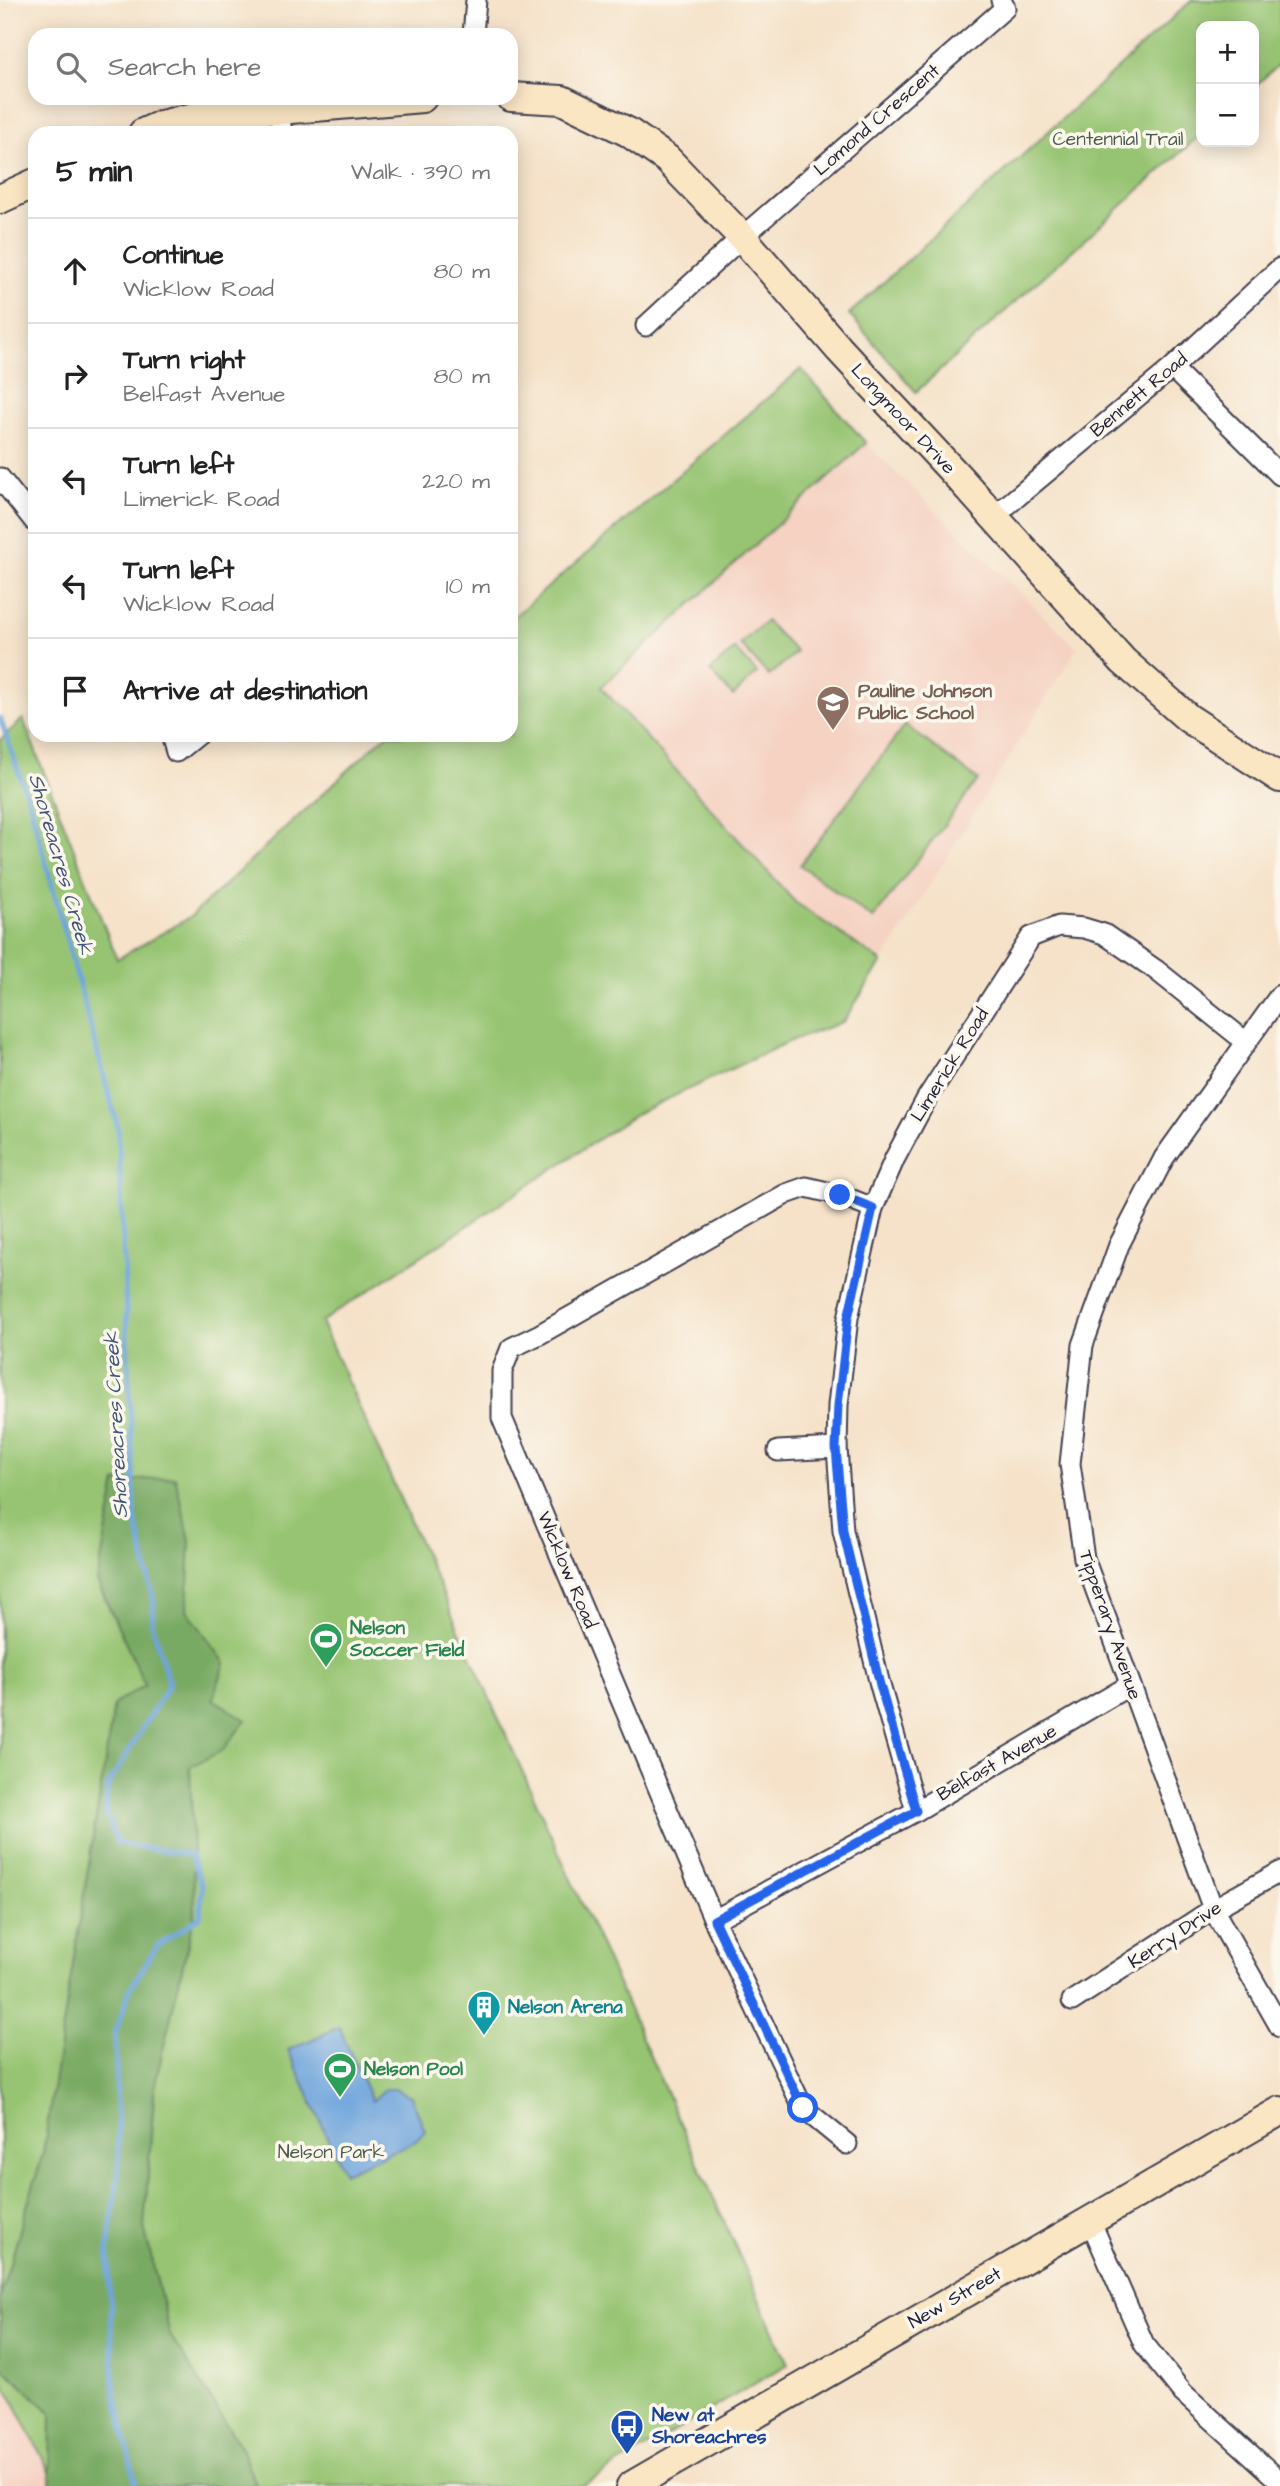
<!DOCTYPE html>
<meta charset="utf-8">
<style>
body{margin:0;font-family:"Architects Daughter",sans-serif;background:#f6f6f6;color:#222}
.controls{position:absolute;right:21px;top:21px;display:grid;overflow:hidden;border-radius:14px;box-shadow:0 4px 18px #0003}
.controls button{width:63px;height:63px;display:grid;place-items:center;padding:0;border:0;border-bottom:2px solid #e0e0e0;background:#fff;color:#222;font:35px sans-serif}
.stop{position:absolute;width:21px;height:21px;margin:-16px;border:5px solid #2563eb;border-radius:50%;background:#fff}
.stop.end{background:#2563eb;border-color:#fff;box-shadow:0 2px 7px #0008}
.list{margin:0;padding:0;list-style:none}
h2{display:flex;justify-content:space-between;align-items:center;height:91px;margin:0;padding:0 28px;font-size:30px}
h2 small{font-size:23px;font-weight:400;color:#767676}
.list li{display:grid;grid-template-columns:46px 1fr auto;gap:21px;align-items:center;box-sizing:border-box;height:105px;padding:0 28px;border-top:2px solid #e0e0e0}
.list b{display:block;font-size:26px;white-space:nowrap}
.list p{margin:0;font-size:23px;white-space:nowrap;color:#767676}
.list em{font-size:23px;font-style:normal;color:#767676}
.icon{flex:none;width:38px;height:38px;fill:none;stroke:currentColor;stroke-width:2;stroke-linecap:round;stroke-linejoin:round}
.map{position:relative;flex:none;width:1280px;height:2486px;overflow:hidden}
.search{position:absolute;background:#fff;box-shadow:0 4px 18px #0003;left:28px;top:28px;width:490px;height:77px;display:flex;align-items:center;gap:18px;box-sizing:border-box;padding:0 24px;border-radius:21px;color:#767676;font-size:26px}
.panel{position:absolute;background:#fff;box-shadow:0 4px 18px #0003;left:28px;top:126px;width:490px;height:616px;border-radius:21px}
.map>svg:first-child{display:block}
.built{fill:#f5d2c2}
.green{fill:#97c472;stroke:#5c7356;stroke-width:2}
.forest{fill:#79aa64;stroke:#4e6650;stroke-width:2}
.water{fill:#6ea4dc;stroke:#48638c;stroke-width:2}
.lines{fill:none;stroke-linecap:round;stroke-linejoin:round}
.stream{stroke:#6ea4dc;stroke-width:5}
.street-casing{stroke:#423f50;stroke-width:23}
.secondary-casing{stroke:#423f50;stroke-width:32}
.street{stroke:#fff;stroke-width:19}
.secondary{stroke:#fbe6c4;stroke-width:28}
.route{stroke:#2563eb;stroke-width:9}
.labels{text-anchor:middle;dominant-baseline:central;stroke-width:7;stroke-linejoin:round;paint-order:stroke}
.street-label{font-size:19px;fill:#22223b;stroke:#fbf7ec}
.park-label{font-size:19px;fill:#4b5b4e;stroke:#fbf7ec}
.education-label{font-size:19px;font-weight:bold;fill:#785e54;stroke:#fbf7ec;text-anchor:start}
.leisure-label{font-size:19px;font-weight:bold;fill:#27864d;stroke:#fbf7ec;text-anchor:start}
.culture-label{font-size:19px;font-weight:bold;fill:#0d838f;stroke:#fbf7ec;text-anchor:start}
.transit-label{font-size:19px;font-weight:bold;fill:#164399;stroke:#fbf7ec;text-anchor:start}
.water-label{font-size:21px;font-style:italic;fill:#40567b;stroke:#fbf7ec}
</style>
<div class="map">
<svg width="1280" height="2486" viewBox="0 0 1280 2486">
<rect width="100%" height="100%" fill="#fbf7ec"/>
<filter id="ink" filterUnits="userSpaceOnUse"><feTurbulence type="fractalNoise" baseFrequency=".0143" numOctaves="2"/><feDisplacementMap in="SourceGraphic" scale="14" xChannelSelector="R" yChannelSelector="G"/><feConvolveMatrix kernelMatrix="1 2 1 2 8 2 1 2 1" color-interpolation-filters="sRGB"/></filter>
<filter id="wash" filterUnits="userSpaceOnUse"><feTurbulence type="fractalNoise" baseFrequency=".00686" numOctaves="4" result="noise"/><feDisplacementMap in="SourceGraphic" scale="28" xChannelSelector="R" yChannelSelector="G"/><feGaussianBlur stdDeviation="1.57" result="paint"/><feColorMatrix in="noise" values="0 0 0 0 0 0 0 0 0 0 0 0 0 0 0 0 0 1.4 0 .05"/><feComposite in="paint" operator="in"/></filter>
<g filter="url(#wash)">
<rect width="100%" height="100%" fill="#f5e2c9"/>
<g class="built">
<polygon points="866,443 1077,648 882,962 795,902 601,687"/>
<polygon points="0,2375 57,2486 0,2486"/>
</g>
<g class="green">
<polygon points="1192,0 1280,0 1280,63 1254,87 1254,26 1201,26 1201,134 916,392 849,314"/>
<polygon points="801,369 866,443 601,687 795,902 882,962 843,1022 788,1042 638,1113 321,1322 788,2364 582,2486 57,2486 0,2375 0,740 23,719 117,959 190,917 386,735 511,735 511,619"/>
<polygon points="766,621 796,652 769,676 740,644"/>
<polygon points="735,649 757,673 733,696 710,671"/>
<polygon points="905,725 978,780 873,919 800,865"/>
</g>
<polygon class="forest" points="175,1477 190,1540 187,1610 225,1663 213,1699 246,1720 223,1750 190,1767 195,1914 155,2084 144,2227 170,2335 240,2446 256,2486 50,2486 51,2413 0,2365 0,2297 43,2153 114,1704 145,1685 97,1581 116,1482"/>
<polygon class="water" points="339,2027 372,2101 385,2089 395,2089 411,2096 425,2131 416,2141 344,2173 288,2050"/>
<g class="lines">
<polyline class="stream" points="0,718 31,808 118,1128 135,1517 154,1602 152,1623 169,1684 107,1787 106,1813 117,1843 191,1855 202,1886 200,1917 157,1946 130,1989 115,2034 119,2170 108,2247 114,2388 136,2486"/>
</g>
</g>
<g filter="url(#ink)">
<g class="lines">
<defs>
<g id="street">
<polyline points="473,35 476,0"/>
<polyline points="279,110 282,133"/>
<polyline points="646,326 742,237 1005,8 1001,0"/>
<polyline points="1172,368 1280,475"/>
<polyline points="0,478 35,522"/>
<polyline points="993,517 1172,368 1280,268"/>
<polyline points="171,735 176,752 197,735"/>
<polyline points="1280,995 1164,1158 1119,1245 1083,1345 1070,1464 1084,1558 1213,1909 1280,2027"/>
<polyline points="778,1451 837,1448"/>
<polyline points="916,1811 880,1685 843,1531 837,1448 838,1405 848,1318 873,1208 895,1158 927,1098 1031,937 1059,926 1084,928 1104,934 1156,970 1246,1042"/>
<polyline points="714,1920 916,1811 1130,1685"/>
<polyline points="1072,2001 1213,1909 1280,1872"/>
<polyline points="847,2144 803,2108 714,1920 502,1418 502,1371 511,1348 540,1334 786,1194 806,1187 840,1195 873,1208"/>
<polyline points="1090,2220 1144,2344 1183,2393 1280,2481"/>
</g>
<g id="secondary">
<polyline points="511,97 562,100 628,132 667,159 742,237 839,349 961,480 1123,661 1188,718 1280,778"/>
<polyline points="143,133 161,125 218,111 279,110 422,98"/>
<polyline points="0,199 35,183"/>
<polyline points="631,2486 1280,2111"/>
</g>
</defs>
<use href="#street" class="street-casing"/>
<use href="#secondary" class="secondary-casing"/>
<use href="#street" class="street"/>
<use href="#secondary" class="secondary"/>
</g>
</g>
<g class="lines" filter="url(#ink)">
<polyline class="route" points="803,2108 714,1920 916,1811 880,1685 843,1531 836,1448 838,1405 848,1318 873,1208 840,1195"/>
</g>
<defs>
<symbol id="school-pin" viewBox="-11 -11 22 30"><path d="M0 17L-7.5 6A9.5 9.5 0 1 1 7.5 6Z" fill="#8d6e63" stroke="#fbf7ec"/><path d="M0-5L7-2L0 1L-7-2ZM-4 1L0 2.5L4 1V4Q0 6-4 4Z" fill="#fff"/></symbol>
<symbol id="stadium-pin" viewBox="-11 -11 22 30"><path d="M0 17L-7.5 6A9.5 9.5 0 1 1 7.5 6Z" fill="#2e9e5b" stroke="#fbf7ec"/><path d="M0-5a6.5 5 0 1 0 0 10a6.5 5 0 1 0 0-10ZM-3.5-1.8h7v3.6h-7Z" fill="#fff"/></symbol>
<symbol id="building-pin" viewBox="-11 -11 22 30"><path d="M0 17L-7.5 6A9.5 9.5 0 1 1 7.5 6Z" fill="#0f9aa8" stroke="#fbf7ec"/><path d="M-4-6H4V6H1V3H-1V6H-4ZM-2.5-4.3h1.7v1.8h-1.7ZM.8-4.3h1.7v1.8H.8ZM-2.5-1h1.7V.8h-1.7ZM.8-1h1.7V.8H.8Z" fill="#fff"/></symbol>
<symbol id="bus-pin" viewBox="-11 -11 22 30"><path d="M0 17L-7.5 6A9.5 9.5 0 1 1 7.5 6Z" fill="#1a4fb4" stroke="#fbf7ec"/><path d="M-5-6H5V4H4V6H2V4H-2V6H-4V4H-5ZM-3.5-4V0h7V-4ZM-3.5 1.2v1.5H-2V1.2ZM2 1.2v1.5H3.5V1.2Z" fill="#fff"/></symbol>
</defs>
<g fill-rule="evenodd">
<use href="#school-pin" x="814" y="683" width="38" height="52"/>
<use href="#stadium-pin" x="307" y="1620" width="38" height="52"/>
<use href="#building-pin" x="465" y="1988" width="38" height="52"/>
<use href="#stadium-pin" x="321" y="2050" width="38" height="52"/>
<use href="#bus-pin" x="608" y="2407" width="38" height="52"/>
</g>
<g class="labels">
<g class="street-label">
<text transform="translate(877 120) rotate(-41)">Lomond Crescent</text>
<text transform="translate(1139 395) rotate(-40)">Bennett Road</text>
<text transform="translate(903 419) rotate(47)">Longmoor Drive</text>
<text transform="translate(950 1065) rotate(-58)">Limerick Road</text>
<text transform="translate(567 1570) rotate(67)">Wicklow Road</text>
<text transform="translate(1110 1625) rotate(71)">Tipperary Avenue</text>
<text transform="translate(997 1763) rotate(-30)">Belfast Avenue</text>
<text transform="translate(1175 1935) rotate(-33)">Kerry Drive</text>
<text transform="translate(955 2298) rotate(-30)">New Street</text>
</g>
<g class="park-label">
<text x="1118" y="139">Centennial Trail</text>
<text x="331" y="2152">Nelson Park</text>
</g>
<g class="education-label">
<text x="858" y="691">Pauline Johnson<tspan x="858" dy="22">Public School</tspan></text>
</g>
<g class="leisure-label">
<text x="350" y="1628">Nelson<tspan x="350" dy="22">Soccer Field</tspan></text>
<text x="364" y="2069">Nelson Pool</text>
</g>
<g class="culture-label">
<text x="508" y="2007">Nelson Arena</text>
</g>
<g class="transit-label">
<text x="652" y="2415">New at<tspan x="652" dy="22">Shoreachres</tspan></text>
</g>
<g class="water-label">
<text transform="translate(61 864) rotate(74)">Shoreacres Creek</text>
<text transform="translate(116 1425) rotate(-93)">Shoreacres Creek</text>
</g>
</g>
</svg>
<div class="controls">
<button>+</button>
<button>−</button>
</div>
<div class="stop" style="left:803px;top:2108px"></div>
<div class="stop end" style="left:840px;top:1195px"></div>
<div class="search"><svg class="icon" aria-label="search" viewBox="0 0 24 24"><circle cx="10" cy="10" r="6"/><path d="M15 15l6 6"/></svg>Search here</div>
<section class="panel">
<h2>5 min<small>Walk · 390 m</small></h2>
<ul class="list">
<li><svg class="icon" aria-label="ahead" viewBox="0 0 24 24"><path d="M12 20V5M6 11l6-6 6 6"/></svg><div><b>Continue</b><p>Wicklow Road</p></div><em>80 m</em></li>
<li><svg class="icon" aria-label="right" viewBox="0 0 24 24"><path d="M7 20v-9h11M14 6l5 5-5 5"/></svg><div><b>Turn right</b><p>Belfast Avenue</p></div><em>80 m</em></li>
<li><svg class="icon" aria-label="left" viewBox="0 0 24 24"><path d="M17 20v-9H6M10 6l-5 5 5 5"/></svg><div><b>Turn left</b><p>Limerick Road</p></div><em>220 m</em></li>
<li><svg class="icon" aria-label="left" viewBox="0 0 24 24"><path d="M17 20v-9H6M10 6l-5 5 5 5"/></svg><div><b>Turn left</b><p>Wicklow Road</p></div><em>10 m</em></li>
<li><svg class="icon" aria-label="arrive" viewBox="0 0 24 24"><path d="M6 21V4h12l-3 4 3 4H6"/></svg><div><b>Arrive at destination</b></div></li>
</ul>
</section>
</div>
